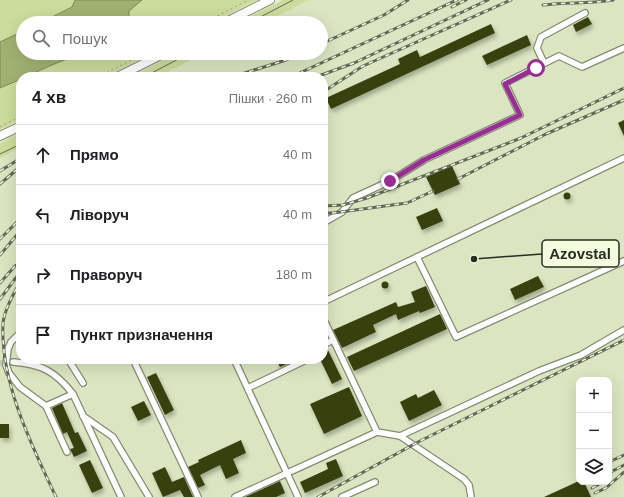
<!DOCTYPE html>
<html lang="uk">
<meta charset="utf-8">
<style>
body{margin:0;font-family:Helvetica,sans-serif;background:#f2f2f2;color:#202124}
.controls{position:absolute;right:12px;bottom:12px;display:grid;overflow:hidden;border-radius:8px;box-shadow:0 4px 16px #0002}
.controls button{width:36px;height:36px;display:grid;place-items:center;padding:0;border:0;border-bottom:1px solid #e0e0e0;background:#fff;color:#202124;font:20px sans-serif}
.stop{position:absolute;width:12px;height:12px;margin:-9px;border:3px solid #972e91;border-radius:50%;background:#fff}
.stop.end{background:#972e91;border-color:#fff;box-shadow:0 1px 4px #0008}
.list{margin:0;padding:0;list-style:none}
h2{display:flex;justify-content:space-between;align-items:center;height:52px;margin:0;padding:0 16px;font-size:17px}
h2 small{font-size:13px;font-weight:400;color:#757577}
.list li{display:grid;grid-template-columns:26px 1fr auto;gap:12px;align-items:center;box-sizing:border-box;height:60px;padding:0 16px;border-top:1px solid #e0e0e0}
.list b{display:block;font-size:15px;white-space:nowrap}
.list em{font-size:13px;font-style:normal;color:#757577}
.icon{flex:none;width:22px;height:22px;fill:none;stroke:currentColor;stroke-width:2;stroke-linecap:round;stroke-linejoin:round}
.map{position:relative;flex:none;width:624px;height:497px;overflow:hidden}
.search{position:absolute;background:#fff;box-shadow:0 4px 16px #0002;left:16px;top:16px;width:312px;height:44px;display:flex;align-items:center;gap:10px;box-sizing:border-box;padding:0 14px;border-radius:22px;color:#757577;font-size:15px}
.panel{position:absolute;background:#fff;box-shadow:0 4px 16px #0002;left:16px;top:72px;width:312px;height:292px;border-radius:16px}
.map>svg:first-child{display:block}
.built{fill:#dbe5c1;fill-rule:evenodd}
.green{fill:#cbdc9c}
.water{fill:#a1b171;stroke:#7d8959}
.building{fill:#374110;filter:url(#shadow)}
.lines{fill:none;stroke-linecap:round;stroke-linejoin:round}
.minor-tunnel{stroke:#c0c8af;stroke-width:5.5;stroke-dasharray:5.5 3;stroke-linecap:butt}
.minor-casing{stroke:#848c71;stroke-width:8}
.highway-casing{stroke:#848c71;stroke-width:10}
.path{stroke:#99a08a;stroke-width:1;stroke-dasharray:2 3;stroke-linecap:butt}
.minor{stroke:#fff;stroke-width:5.5}
.highway{stroke:#fff;stroke-width:8}
.tram{stroke:#646858;stroke-width:1}
.rail-casing{stroke:#646858;stroke-width:3}
.rail{stroke:#f4fcdf;stroke-width:1.5;stroke-dasharray:4.5;stroke-linecap:butt}
.route{stroke:#972e91;stroke-width:5}
.leader{fill:none;stroke:#292c21;stroke-width:1.5}
.callout-dot{fill:#292c21;stroke:#f4fcdf;stroke-width:1.5}
.callout{fill:#f4fcdf;stroke:#292c21;stroke-width:1.5}
.callout-label{font-size:15px;text-anchor:middle;font-weight:bold;fill:#292c21}
</style>
<div class="map">
<svg width="624" height="497" viewBox="0 0 624 497">
<defs>
<filter id="shadow"><feDropShadow dx="2" dy="3.5" stdDeviation="2" flood-color="#0004"/></filter>
</defs>
<rect width="100%" height="100%" fill="#e6efd2"/>
<path class="built" d="M309,0H624V497H0V158L21,148V359H323V77H158L205,53H321V23H264ZM579,380H609V482H579Z"/>
<g class="green">
<polygon points="0,0 75,0 72,7 40,23 23,23 23,31 0,42"/>
<polygon points="142,0 257,0 211,23 129,23 129,11"/>
<polygon points="283,0 309,0 264,23 237,23"/>
<path d="M125,53H152L105,77H25C46,68 66,57 89,54C100,53 115,61 125,53Z"/>
<polygon points="178,53 205,53 158,77 130,77"/>
<polygon points="21,79 21,119 0,130 0,88"/>
<polygon points="21,132 21,148 0,158 0,143"/>
</g>
<g class="water">
<polygon points="75,0 142,0 129,11 129,23 40,23 72,7"/>
<path d="M23,31V53H125C115,61 100,53 89,54C66,57 46,68 25,77H21V79L0,88V42Z"/>
</g>
<g class="building">
<polygon points="588,17 592,24 576,32 573,25"/>
<polygon points="491,24 495,33 331,109 326,98 400,64 398,59 417,50 420,57"/>
<polygon points="527,35 531,45 487,65 482,56"/>
<polygon points="624,120 624,136 618,123"/>
<polygon points="452,166 460,184 435,195 426,177"/>
<circle cx="567" cy="196" r="3.5"/>
<polygon points="437,208 443,221 422,230 416,217"/>
<polygon points="538,276 544,287 515,300 510,289"/>
<circle cx="385" cy="285" r="3.5"/>
<polygon points="426,286 435,307 420,313 419,311 398,320 396,314 373,325 376,332 342,348 333,330 396,302 398,307 415,302 411,292"/>
<polygon points="440,314 447,329 354,371 347,357"/>
<polygon points="327,348 342,379 332,384 320,359 323,359 323,349"/>
<polygon points="276,359 297,359 280,367"/>
<polygon points="156,373 174,410 165,415 147,377"/>
<polygon points="349,387 362,416 324,434 310,404"/>
<polygon points="434,390 442,405 409,421 400,402 416,394 418,398"/>
<polygon points="144,401 151,415 138,421 131,407"/>
<polygon points="62,403 75,433 78,432 87,451 74,457 70,449 74,448 67,432 63,434 52,408"/>
<rect x="0" y="424" width="9" height="14"/>
<polygon points="241,440 246,453 233,459 239,473 226,479 220,465 200,475 205,485 198,488 188,467 199,462 198,460"/>
<polygon points="336,459 343,476 305,493 300,482 328,469 326,463"/>
<polygon points="90,460 103,488 92,493 79,465"/>
<polygon points="165,467 172,482 184,477 193,497 184,497 180,490 163,497 152,473"/>
<polygon points="280,481 285,493 276,497 245,497"/>
<polygon points="579,481 584,482 591,497 544,497"/>
</g>
<g class="lines">
<polyline class="minor-tunnel" points="0,363 13,362"/>
<defs>
<g id="minor">
<polyline points="544,63 537,48 541,37 585,13"/>
<polyline points="323,223 342,212 353,198 390,181 424,160 520,115 505,83 559,56 582,67 624,48"/>
<polyline points="417,257 456,337 624,261"/>
<polyline points="323,302 624,158"/>
<polyline points="323,318 377,432"/>
<polyline points="21,332 11,342 8,349 6,365 9,373 20,387 46,406 67,452"/>
<polyline points="323,345 333,340"/>
<polyline points="68,359 83,383"/>
<polyline points="133,359 198,497"/>
<polyline points="234,359 298,497"/>
<path d="M13,362C41,364 55,371 73,394L121,497"/>
<polyline points="248,388 308,359"/>
<polyline points="46,406 73,394"/>
<polyline points="83,416 113,437 149,497"/>
<polyline points="400,436 539,371 581,355 624,330"/>
<polyline points="235,497 377,432 400,436 464,479 469,485 471,497"/>
<polyline points="342,497 375,482"/>
</g>
<g id="highway">
<polyline points="224,23 270,0"/>
<polyline points="117,77 165,53"/>
<polyline points="0,136 21,126"/>
</g>
</defs>
<use href="#minor" class="minor-casing"/>
<use href="#highway" class="highway-casing"/>
<g class="path">
<polyline points="204,23 248,0"/>
<polyline points="98,77 146,53"/>
<polyline points="0,127 21,116"/>
</g>
<use href="#minor" class="minor"/>
<use href="#highway" class="highway"/>
<g class="tram">
<polyline points="249,23 293,0"/>
<polyline points="144,77 190,53"/>
<polyline points="0,154 21,144"/>
</g>
<defs>
<g id="rail">
<path d="M543,5C566,2 590,4 613,0"/>
<polyline points="452,7 466,0"/>
<polyline points="321,44 384,15 408,0"/>
<polyline points="232,77 286,60 302,53"/>
<polyline points="291,77 457,0"/>
<polyline points="316,77 354,63 488,0"/>
<polyline points="323,92 363,66 511,0"/>
<polyline points="0,171 21,158"/>
<polyline points="458,179 546,134 624,100"/>
<polyline points="0,184 21,166"/>
<polyline points="323,206 343,205 367,198 521,138 624,88"/>
<polyline points="323,213 333,213 407,203 433,191"/>
<polyline points="0,239 21,218"/>
<polyline points="0,255 21,230"/>
<path d="M21,281C13,294 5,308 3,323C0,382 32,446 56,497"/>
<polyline points="0,283 15,266 21,262"/>
<polyline points="0,299 21,271"/>
<polyline points="609,462 624,455"/>
<polyline points="609,473 624,465"/>
<polyline points="592,488 603,482"/>
<polyline points="595,493 606,488 624,472"/>
<polyline points="318,497 418,442 624,340"/>
</g>
</defs>
<use href="#rail" class="rail-casing"/>
<use href="#rail" class="rail"/>
</g>
<g class="lines">
<polyline class="route" points="390,181 424,160 520,115 505,84 536,68"/>
</g>
<path class="leader" d="M474 259L542 254"/>
<circle class="callout-dot" cx="474" cy="259" r="4"/>
<rect class="callout" x="542" y="240" width="77" height="27" rx="4"/>
<g class="callout-label">
<text x="580" y="259">Azovstal</text>
</g>
</svg>
<div class="controls">
<button>+</button>
<button>−</button>
<button><svg class="icon" aria-label="layers" viewBox="0 0 24 24"><path d="M12 4l9 5-9 5-9-5zM3 14l9 5 9-5"/></svg></button>
</div>
<div class="stop" style="left:536px;top:68px"></div>
<div class="stop end" style="left:390px;top:181px"></div>
<div class="search"><svg class="icon" aria-label="search" viewBox="0 0 24 24"><circle cx="10" cy="10" r="6"/><path d="M15 15l6 6"/></svg>Пошук</div>
<section class="panel">
<h2>4 хв<small>Пішки · 260 m</small></h2>
<ul class="list">
<li><svg class="icon" aria-label="ahead" viewBox="0 0 24 24"><path d="M12 20V5M6 11l6-6 6 6"/></svg><div><b>Прямо</b></div><em>40 m</em></li>
<li><svg class="icon" aria-label="left" viewBox="0 0 24 24"><path d="M17 20v-9H6M10 6l-5 5 5 5"/></svg><div><b>Ліворуч</b></div><em>40 m</em></li>
<li><svg class="icon" aria-label="right" viewBox="0 0 24 24"><path d="M7 20v-9h11M14 6l5 5-5 5"/></svg><div><b>Праворуч</b></div><em>180 m</em></li>
<li><svg class="icon" aria-label="arrive" viewBox="0 0 24 24"><path d="M6 21V4h12l-3 4 3 4H6"/></svg><div><b>Пункт призначення</b></div></li>
</ul>
</section>
</div>
